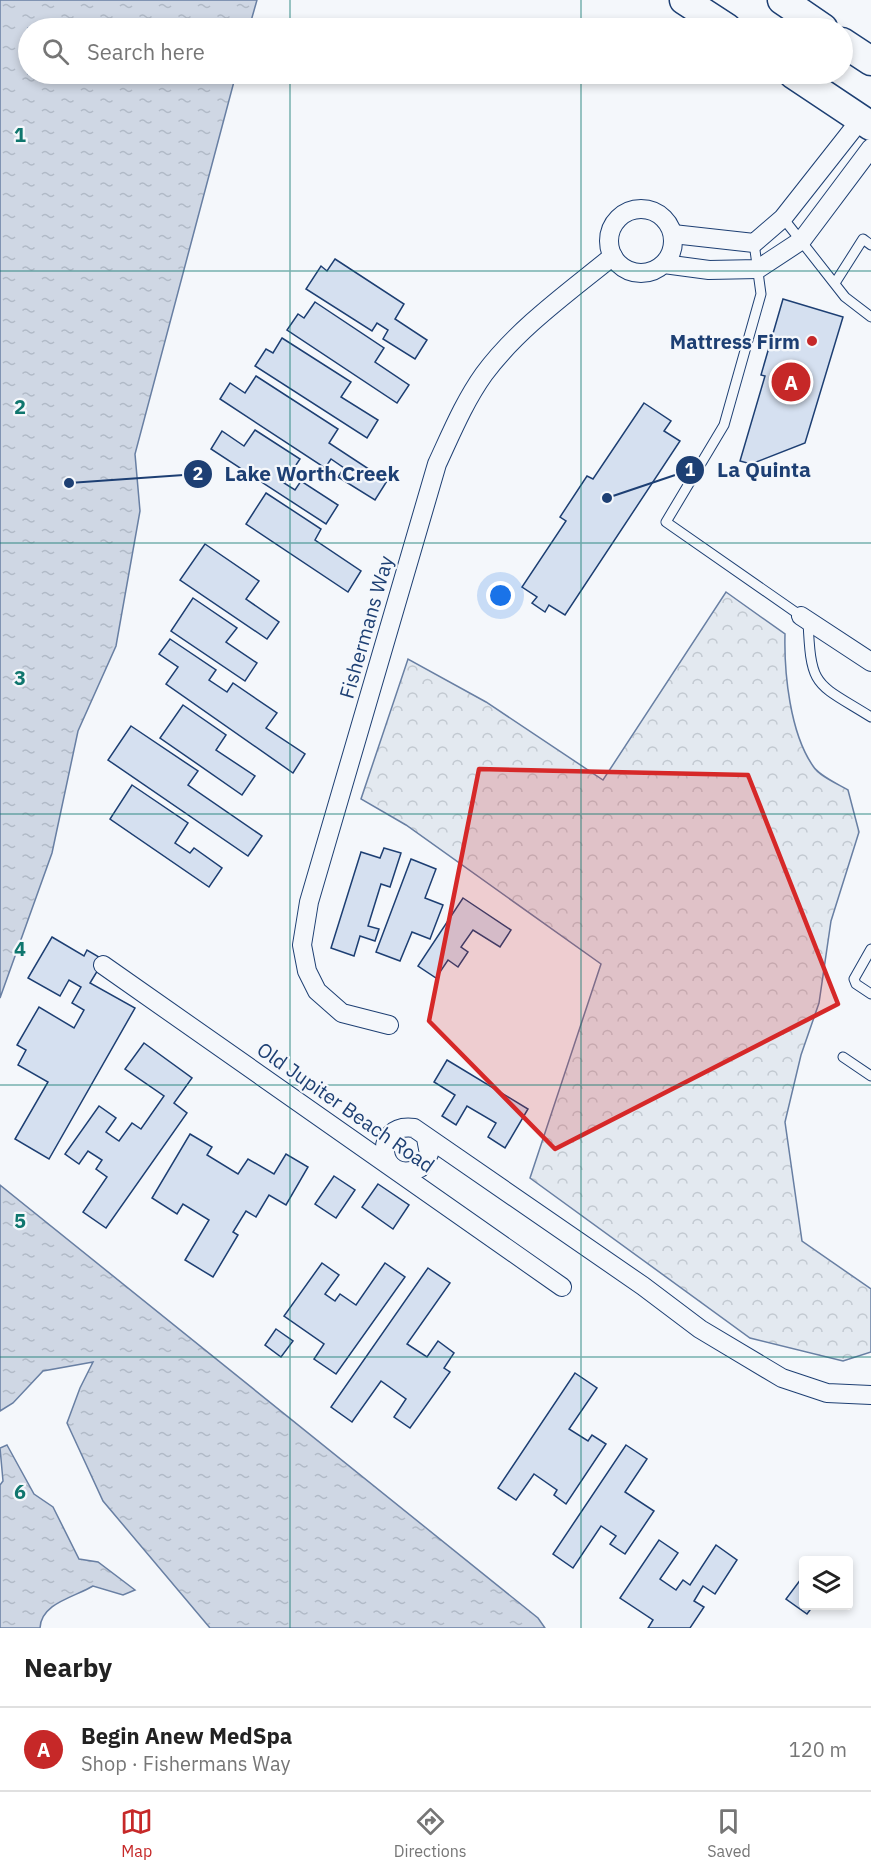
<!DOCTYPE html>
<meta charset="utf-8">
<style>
body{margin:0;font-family:"IBM Plex Sans",sans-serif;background:#f2f2f2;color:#222}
.controls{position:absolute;right:18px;bottom:18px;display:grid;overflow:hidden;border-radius:6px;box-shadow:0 3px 9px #0003}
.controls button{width:54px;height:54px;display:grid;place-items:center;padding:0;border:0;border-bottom:2px solid #e0e0e0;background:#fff;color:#222;font:30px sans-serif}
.you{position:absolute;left:501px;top:596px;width:21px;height:21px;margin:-15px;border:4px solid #fff;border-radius:50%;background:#1a73e8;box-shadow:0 0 0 9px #1a73e833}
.badge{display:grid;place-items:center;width:39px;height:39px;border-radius:50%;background:#c62828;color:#fff;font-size:20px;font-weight:700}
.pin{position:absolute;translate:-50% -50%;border:3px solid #fff;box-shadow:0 2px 6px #0006}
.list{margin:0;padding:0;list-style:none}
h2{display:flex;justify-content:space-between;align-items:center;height:78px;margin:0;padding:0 24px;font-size:26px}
h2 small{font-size:20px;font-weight:400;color:#767676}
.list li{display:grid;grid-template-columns:39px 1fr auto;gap:18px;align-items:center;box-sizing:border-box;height:84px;padding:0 24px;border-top:2px solid #e0e0e0}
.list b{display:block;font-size:22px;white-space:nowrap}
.list p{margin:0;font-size:20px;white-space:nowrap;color:#767676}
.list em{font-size:20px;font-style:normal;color:#767676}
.icon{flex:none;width:33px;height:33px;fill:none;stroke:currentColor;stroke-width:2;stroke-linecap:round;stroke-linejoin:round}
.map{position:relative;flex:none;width:871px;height:1628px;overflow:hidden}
.search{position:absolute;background:#fff;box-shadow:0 3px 9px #0003;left:18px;right:18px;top:18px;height:66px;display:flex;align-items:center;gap:15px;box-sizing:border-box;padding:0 21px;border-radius:33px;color:#767676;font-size:22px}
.sheet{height:162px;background:#fff}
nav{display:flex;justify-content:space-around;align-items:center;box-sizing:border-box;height:84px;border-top:2px solid #e0e0e0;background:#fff;font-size:16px;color:#767676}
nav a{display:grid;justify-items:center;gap:3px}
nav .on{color:#c62828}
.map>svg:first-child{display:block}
.forest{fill:url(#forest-crowns);stroke:#687fa3;stroke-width:1.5}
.water{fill:url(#water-ripples);stroke:#687fa3;stroke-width:1.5}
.building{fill:#d5e0f0;stroke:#1d3f73;stroke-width:1.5}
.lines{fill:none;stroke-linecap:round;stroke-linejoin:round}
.lane-casing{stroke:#1d3f73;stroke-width:11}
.street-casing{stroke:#1d3f73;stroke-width:20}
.primary-casing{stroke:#1d3f73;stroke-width:31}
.lane{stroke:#f4f7fb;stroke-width:9}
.street{stroke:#f4f7fb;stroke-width:18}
.primary{stroke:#f4f7fb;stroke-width:28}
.marked{fill:#d62828;fill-opacity:0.2;stroke:#d62828;stroke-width:4.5;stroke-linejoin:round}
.grid{fill:none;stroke:#0f766e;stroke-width:1.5;stroke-opacity:0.55}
.poi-dot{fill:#c62828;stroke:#f4f7fb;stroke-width:2}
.labels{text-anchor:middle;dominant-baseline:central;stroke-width:4.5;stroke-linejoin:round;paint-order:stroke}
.poi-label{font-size:20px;font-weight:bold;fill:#1d3f73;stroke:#f4f7fb;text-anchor:end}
.street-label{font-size:20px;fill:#1d3f73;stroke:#f4f7fb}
.grid-label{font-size:20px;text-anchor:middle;font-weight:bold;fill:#0f766e;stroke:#f4f7fb;stroke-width:4.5;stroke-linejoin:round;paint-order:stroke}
.leader{fill:none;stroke:#1d3f73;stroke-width:2}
.callout-dot{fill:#1d3f73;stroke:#f4f7fb;stroke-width:2}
.mark-label{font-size:18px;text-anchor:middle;font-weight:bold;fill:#fff}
.callout-label{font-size:21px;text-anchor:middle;font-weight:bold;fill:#1d3f73;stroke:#f4f7fb;stroke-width:4.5;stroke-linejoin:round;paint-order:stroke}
</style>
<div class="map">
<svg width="871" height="1628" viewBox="0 0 871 1628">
<defs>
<pattern id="forest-crowns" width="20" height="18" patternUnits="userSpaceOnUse" patternTransform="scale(1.5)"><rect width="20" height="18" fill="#e3e9f0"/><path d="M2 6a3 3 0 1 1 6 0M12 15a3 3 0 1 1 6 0" fill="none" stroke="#c2c9d1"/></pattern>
<pattern id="water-ripples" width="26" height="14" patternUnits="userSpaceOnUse" patternTransform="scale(1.5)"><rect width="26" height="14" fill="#cfd7e4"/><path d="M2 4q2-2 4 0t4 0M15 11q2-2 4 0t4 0" fill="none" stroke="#b1bac7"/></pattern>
</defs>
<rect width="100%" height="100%" fill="#f4f7fb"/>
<path class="forest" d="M726,592L785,634C784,673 790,733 813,766C819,776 838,784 848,790L859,832L831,921L819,1003L801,1055L785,1122L802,1241L871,1289V1352L843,1361L750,1338L530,1178L601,964L406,825L361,799L408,659L486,702L603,780Z"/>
<g class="water">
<polygon points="0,0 257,0 249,28 28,28 28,74 236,74 135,454 140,511 116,646 78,731 52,853 0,998"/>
<polygon points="0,1185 538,1618 545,1628 210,1628 103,1501 67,1423 80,1388 93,1362 43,1371 13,1403 0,1411"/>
<path d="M7,1445L34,1494L53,1507L79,1559L98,1562L135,1590L123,1595L93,1586C75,1597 41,1603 40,1628H0V1485L3,1481L0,1448Z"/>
</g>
<g class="building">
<polygon points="335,259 404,304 395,319 427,340 415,359 383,339 388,330 377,323 372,331 306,289 321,266 327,271"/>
<polygon points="783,299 843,317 805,443 751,464 740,461 765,376 761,375"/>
<polygon points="315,302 384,348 375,362 409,385 397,403 287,330 298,314 304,318"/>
<polygon points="282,338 351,382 341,397 378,420 367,438 255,366 266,349 273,353"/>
<polygon points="256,376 338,429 329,443 387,481 375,500 338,477 344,468 331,459 325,468 220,399 230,383 245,393"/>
<polygon points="644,403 671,421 664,431 680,441 565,615 549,605 545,612 532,603 537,597 522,587 566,521 560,517 587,476 593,479"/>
<polygon points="255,430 300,459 284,483 295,490 301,481 338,505 326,524 211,449 222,431 244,446"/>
<polygon points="266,493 321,529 315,540 361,571 348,592 246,524"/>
<polygon points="205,544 259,581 246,599 279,622 267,639 180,580"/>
<polygon points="193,598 237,628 226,642 257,663 245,681 171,631"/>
<polygon points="170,639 216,670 209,680 227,692 233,683 277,713 266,728 305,754 293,773 166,684 178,667 159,654"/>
<polygon points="183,705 226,735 216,750 255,776 242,795 160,738"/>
<polygon points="131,726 198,771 188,785 262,836 248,856 108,760"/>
<polygon points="132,785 188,823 175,843 190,853 194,848 222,868 209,887 110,819"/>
<polygon points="384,848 401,853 390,887 381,884 368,926 379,929 375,941 360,936 354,956 331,948 361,852 380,858"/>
<polygon points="411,859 436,869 425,898 443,905 430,939 412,932 400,961 376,952"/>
<polygon points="463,898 511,930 500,947 473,930 461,947 468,952 458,967 448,960 436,978 418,966"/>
<polygon points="52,937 84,956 87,950 104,960 90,983 135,1008 49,1159 15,1139 48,1082 18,1065 26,1050 17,1045 39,1007 74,1028 84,1010 72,1003 81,987 69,980 60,996 28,978"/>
<polygon points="144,1043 192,1078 174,1103 187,1113 106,1228 83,1212 107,1177 96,1169 102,1160 88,1151 79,1164 65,1154 99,1106 116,1118 106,1132 119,1141 132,1123 141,1129 164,1096 125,1069"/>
<polygon points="447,1060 528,1109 505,1148 488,1137 496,1123 467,1106 456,1125 442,1116 455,1095 434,1082"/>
<polygon points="190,1134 212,1147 207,1155 238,1174 248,1159 274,1174 286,1154 308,1167 286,1205 269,1195 256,1217 246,1211 233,1232 238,1235 213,1277 185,1260 209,1220 183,1204 177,1214 152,1198"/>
<polygon points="334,1176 355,1190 336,1218 315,1204"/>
<polygon points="378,1184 409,1205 393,1229 362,1207"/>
<polygon points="322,1263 339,1275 325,1294 335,1301 340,1294 356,1305 385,1263 405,1277 336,1374 314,1359 324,1344 284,1316"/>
<polygon points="428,1268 450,1283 407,1344 427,1357 438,1341 454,1353 444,1368 450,1372 410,1428 394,1417 406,1399 381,1381 352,1422 331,1407"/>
<polygon points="276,1329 293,1341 281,1357 265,1345"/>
<polygon points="575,1373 597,1388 569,1429 588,1441 592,1435 606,1444 566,1504 554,1495 557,1490 534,1474 516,1500 498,1488"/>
<polygon points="626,1445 647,1459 625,1492 654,1511 625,1554 610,1544 616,1536 601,1526 573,1568 553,1554"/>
<polygon points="659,1540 678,1553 660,1579 676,1590 683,1580 690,1585 716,1545 737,1560 715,1594 703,1586 694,1601 704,1607 690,1628 648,1628 653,1620 620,1598"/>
<polygon points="804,1575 804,1606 813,1606 807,1614 786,1599"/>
</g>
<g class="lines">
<defs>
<g id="lane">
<polyline points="783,218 845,297 871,317"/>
<polyline points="754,243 761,294 724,425 666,522 801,616"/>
<polyline points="835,283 863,239 871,245"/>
<path d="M808,621C811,689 815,682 871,717"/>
<polyline points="871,949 854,979 856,984 871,994"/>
<polyline points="843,1057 871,1076"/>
</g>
<g id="street">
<circle cx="641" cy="241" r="32"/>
<polyline points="673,234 754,243 783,218 861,119"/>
<polyline points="664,264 709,270 758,269 802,240 871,148"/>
<polyline points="801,616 871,662"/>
<polyline points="103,965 562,1287"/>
<path d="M389,1025L342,1013L317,991L307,971L302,945L309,902L437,464C451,434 464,402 484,374C518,328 569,292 613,256"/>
<path d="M426,1138L429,1154L420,1168C379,1187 370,1122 414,1128L643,1286L700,1329L782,1378L827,1393L871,1395"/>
</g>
<g id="primary">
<polyline points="684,0 727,28"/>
<polyline points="782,0 823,28"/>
<polyline points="842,42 871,61"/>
<polyline points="793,74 871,126"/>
</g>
</defs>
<use href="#lane" class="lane-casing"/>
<use href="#street" class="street-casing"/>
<use href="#primary" class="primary-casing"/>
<use href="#lane" class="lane"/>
<use href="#street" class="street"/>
<use href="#primary" class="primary"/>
</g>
<path class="marked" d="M479,769L748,775L838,1004L555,1149L429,1021Z"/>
<path class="grid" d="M290,0V28M581,0V28M290,74V1628M581,74V1628M0,271H871M0,543H871M0,814H871M0,1085H871M0,1357H871"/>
<circle class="poi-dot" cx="812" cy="341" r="6"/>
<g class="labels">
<g class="poi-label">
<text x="800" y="341">Mattress Firm</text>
</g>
<g class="street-label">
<text transform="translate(366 627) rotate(-74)">Fishermans Way</text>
<text transform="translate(346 1107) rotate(35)">Old Jupiter Beach Road</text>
</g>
</g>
<g class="grid-label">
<text x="20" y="142">1</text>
<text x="20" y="414">2</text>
<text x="20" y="685">3</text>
<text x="20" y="956">4</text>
<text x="20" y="1228">5</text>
<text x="20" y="1499">6</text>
</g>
<path class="leader" d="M607 498L690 470M69 483L198 474"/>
<g class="callout-dot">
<circle cx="607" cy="498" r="6"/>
<circle cx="69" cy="483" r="6"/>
<circle cx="690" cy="470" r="15"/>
<circle cx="198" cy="474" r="15"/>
</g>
<g class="mark-label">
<text x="690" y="476">1</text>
<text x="198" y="480">2</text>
</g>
<g class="callout-label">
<text x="764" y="477">La Quinta</text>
<text x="312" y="481">Lake Worth Creek</text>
</g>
</svg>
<div class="controls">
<button><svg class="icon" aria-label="layers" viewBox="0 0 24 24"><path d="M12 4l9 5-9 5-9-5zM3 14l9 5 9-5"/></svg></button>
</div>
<div class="you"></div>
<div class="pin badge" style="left:791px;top:382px">A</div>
<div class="search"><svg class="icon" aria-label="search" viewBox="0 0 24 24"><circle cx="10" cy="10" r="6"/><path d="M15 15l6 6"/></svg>Search here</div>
</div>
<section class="sheet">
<h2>Nearby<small></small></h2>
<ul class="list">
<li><span class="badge">A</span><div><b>Begin Anew MedSpa</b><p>Shop · Fishermans Way</p></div><em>120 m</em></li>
</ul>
</section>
<nav>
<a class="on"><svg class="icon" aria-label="map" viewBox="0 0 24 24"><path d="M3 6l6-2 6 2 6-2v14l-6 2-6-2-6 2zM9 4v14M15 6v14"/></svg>Map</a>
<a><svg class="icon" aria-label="directions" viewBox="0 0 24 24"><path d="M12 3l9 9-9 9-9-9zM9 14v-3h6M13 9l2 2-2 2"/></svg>Directions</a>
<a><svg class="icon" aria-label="saved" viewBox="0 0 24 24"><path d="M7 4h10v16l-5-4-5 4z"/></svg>Saved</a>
</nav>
